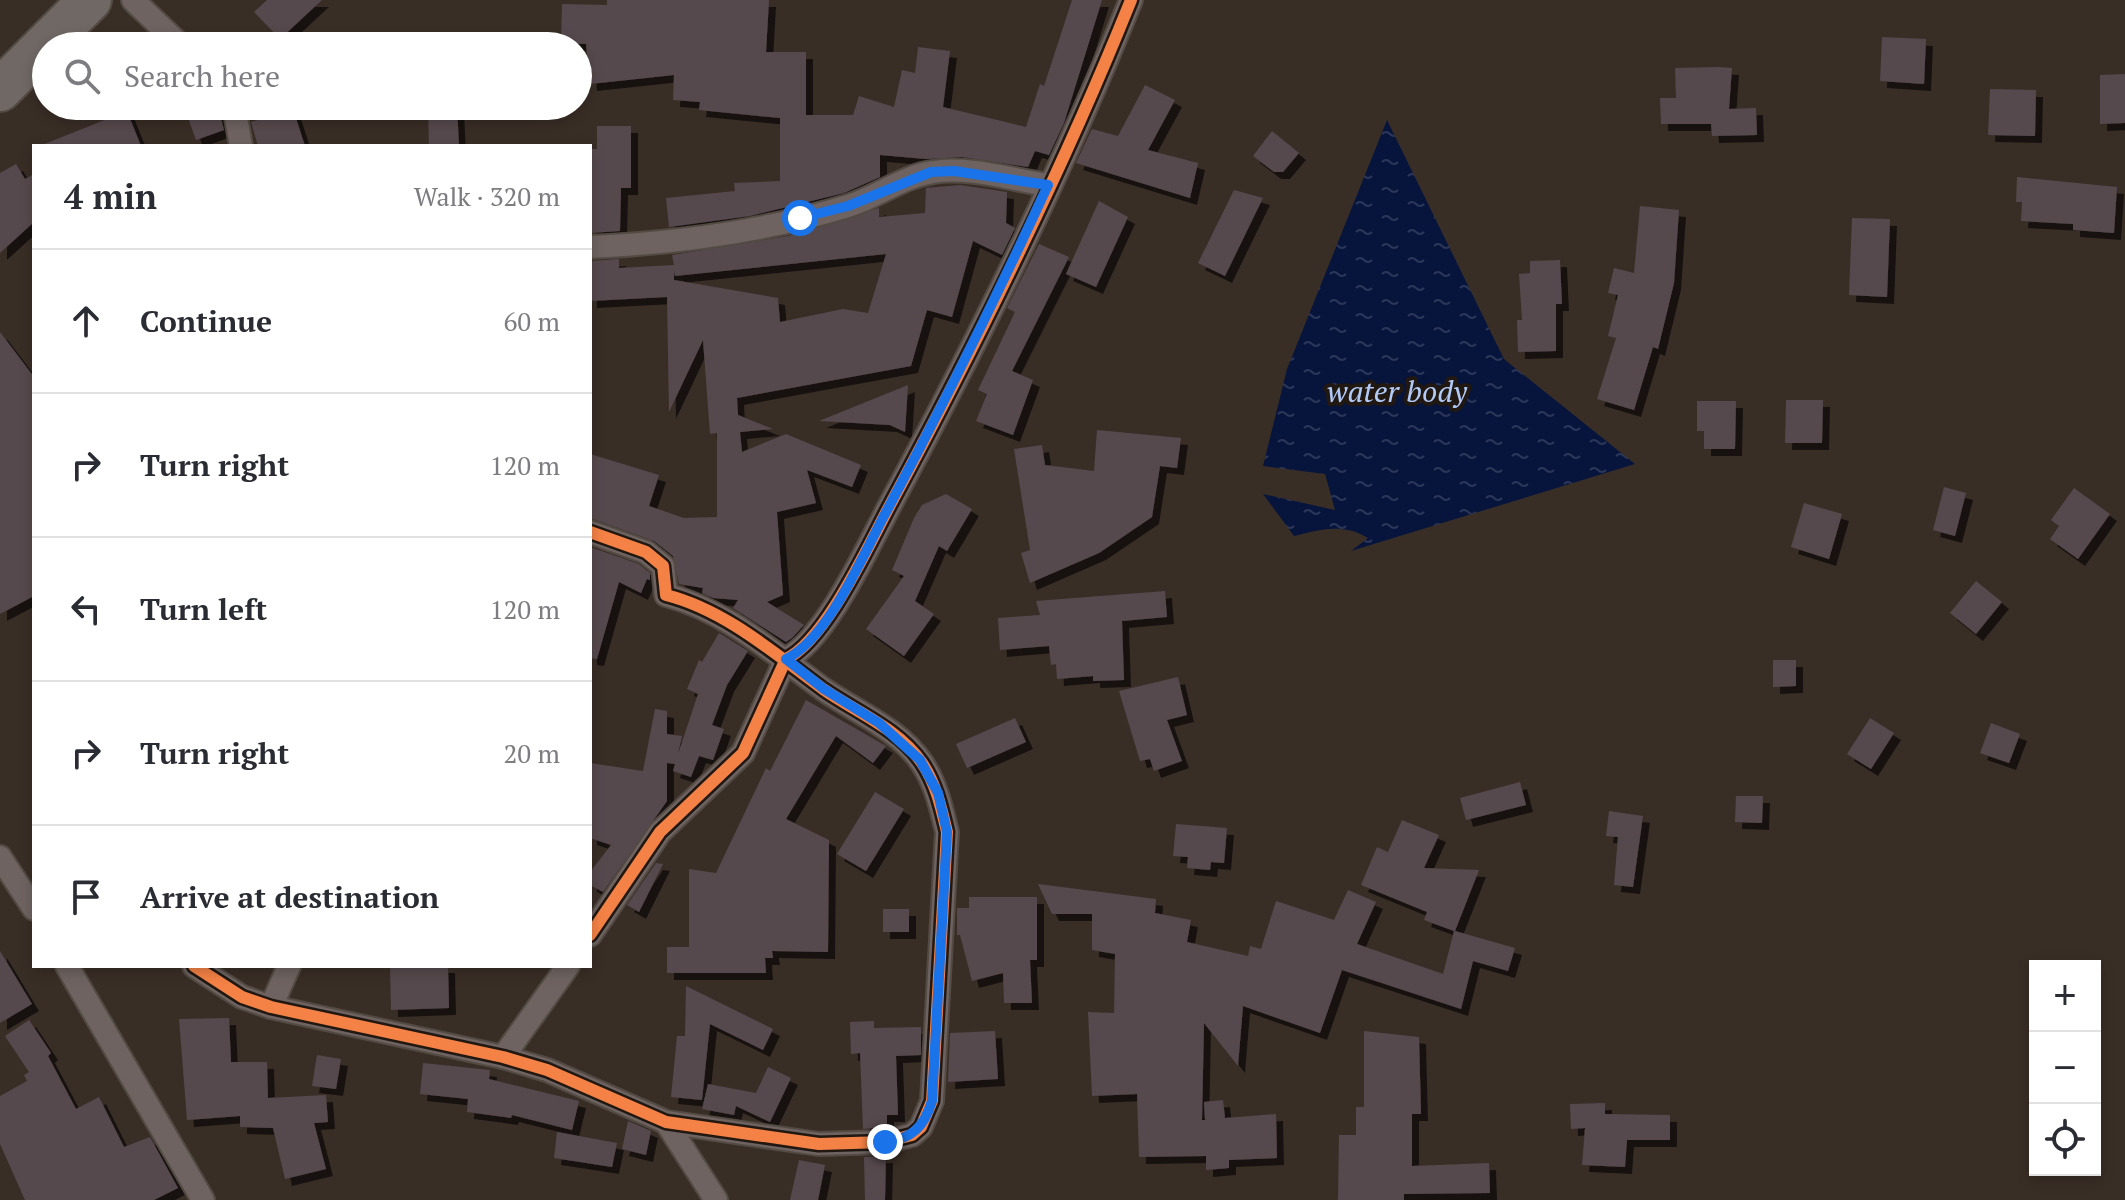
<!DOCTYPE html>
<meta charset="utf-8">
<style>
body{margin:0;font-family:"PT Serif",serif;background:#f2f2f3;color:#2b2b33}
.controls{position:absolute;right:24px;bottom:24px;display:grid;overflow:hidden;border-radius:0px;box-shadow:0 4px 12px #0003}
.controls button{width:72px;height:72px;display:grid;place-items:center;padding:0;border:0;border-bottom:2px solid #e1e1e2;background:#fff;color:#2b2b33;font:40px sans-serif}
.stop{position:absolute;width:24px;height:24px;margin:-18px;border:6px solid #1a73e8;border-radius:50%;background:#fff}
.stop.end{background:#1a73e8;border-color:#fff;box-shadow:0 2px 8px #0008}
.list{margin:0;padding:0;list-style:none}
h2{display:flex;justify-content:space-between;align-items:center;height:104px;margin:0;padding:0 32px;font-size:34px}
h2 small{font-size:26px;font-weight:400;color:#7c7c81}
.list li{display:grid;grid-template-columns:52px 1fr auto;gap:24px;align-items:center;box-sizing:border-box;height:144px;padding:0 32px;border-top:2px solid #e1e1e2}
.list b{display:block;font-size:30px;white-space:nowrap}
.list em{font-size:26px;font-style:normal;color:#7c7c81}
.icon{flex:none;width:44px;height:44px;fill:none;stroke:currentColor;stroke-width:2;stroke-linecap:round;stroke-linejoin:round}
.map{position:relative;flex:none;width:2125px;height:1200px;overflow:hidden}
.search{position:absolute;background:#fff;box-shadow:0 4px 12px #0003;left:32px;top:32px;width:560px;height:88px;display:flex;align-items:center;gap:20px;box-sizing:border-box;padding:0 28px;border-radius:44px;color:#7c7c81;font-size:30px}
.panel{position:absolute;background:#fff;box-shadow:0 4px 12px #0003;left:32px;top:144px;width:560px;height:824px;border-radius:0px}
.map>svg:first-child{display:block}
.water{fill:url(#water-ripples)}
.building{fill:#56484e;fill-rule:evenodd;filter:url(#shadow)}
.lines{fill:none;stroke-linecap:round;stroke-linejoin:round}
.street-casing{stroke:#534b43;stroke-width:26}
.highway-casing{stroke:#534b43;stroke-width:46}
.street{stroke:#6e6361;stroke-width:22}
.highway{stroke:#706864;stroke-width:42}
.cycleway-casing{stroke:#211811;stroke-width:17}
.cycleway{stroke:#f48246;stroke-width:12}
.route{stroke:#1a73e8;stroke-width:10}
.labels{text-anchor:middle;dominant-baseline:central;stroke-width:8;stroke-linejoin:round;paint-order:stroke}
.water-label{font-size:30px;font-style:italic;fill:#b1caf8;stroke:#211811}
</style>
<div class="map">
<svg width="2125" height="1200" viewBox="0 0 2125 1200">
<defs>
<pattern id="water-ripples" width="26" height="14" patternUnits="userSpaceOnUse" patternTransform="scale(2)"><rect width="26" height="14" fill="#07153d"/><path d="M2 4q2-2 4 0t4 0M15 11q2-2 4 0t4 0" fill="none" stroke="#2b3658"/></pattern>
<filter id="shadow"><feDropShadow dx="7" dy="7" stdDeviation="0" flood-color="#0009"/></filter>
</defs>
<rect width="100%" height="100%" fill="#392e26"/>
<path class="water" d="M1387,120L1504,359L1635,464L1351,551L1368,538C1343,523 1322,529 1294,536L1263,494L1335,510L1325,474L1263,466L1287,369Z"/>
<g class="building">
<polygon points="267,0 322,0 280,39 254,12"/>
<polygon points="607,0 769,0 766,52 806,52 806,115 853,115 859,96 894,107 902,70 915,73 918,47 950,51 943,107 1026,127 1040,84 1044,86 1072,0 1102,0 1064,123 1049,155 1035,151 1028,167 962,157 926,159 880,155 880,177 844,193 750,216 669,227 666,198 735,191 734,183 780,181 780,118 699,110 700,102 673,100 674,75 590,84 586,44 561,43 562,4 607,5"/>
<polygon points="1882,37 1926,39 1924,84 1880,81"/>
<polygon points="1719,67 1732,68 1729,109 1756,108 1757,135 1712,136 1711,124 1661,124 1660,98 1676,98 1675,68"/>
<polygon points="2125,74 2125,123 2100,124 2100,75"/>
<polygon points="1145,85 1175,100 1148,150 1198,163 1190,198 1076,163 1092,129 1118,136"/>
<polygon points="1990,89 2036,90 2035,136 1988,135"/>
<polygon points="201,106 218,106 224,130 196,140 186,112"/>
<polygon points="428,106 457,106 459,146 429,146"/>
<polygon points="293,109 305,146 258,146 251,122"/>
<polygon points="127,111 141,146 43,146 42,145"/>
<polygon points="597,126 631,126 631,188 621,188 620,231 590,233 590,149 597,149"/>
<polygon points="1272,131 1299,153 1283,172 1274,172 1253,156"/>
<polygon points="16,164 25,179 34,174 34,222 0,253 0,173"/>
<polygon points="2017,177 2117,187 2114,233 2073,230 2073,224 2021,221 2022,202 2016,202"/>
<path d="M960,185L1007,192L1006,223L1015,228L1002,255L973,241L952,317L927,310L911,366L737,398L738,415L773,429L740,432L742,452L786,434L861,465L852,487L807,470L816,503L777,512L783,595L767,602L804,625L792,638L786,642L733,608L738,600L713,598L702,593L703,588L679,584L673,556L654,541L590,518V454L659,475L649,506L684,518L717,517V433L710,434L703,340L669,412L667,297L590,301V261L619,259V268L674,265L672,255L788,236L879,208V217L925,213L926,188ZM886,254L868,313L843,309L780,322L778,298L674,280V271L675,276Z"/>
<polygon points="1234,190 1263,198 1225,276 1198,263"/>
<polygon points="1099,201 1128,217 1096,287 1066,274"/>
<polygon points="1640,206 1679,210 1674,283 1658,349 1653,347 1634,410 1597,399 1616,338 1608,336 1618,295 1608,293 1614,268 1634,273"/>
<polygon points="1852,218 1890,219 1887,297 1849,295"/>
<polygon points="1039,244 1069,257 1012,371 1033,380 1013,435 976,421 987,394 978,390 1015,312 1007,308"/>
<polygon points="1560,260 1562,304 1556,304 1556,351 1518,352 1517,320 1522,320 1519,274 1530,273 1530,261"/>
<polygon points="0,332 34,377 34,596 0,614"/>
<polygon points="908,385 905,432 890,425 819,421"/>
<polygon points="1786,400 1823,400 1822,443 1785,443"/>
<polygon points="1697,401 1736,401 1735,449 1704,449 1704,431 1697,431"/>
<polygon points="1097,430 1181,438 1177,468 1160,466 1152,517 1099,553 1030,583 1021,553 1030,550 1014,449 1042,445 1045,465 1094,471"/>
<polygon points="1944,487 1966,493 1955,536 1933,530"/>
<polygon points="2074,488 2110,514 2078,559 2050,539 2059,526 2051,520"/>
<polygon points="946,494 972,509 947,551 939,546 915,601 934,614 904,656 866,629 904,576 892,570 914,518 922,505"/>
<polygon points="1804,503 1842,514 1829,559 1791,547"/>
<polygon points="590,547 639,564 650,573 650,580 647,579 641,593 619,582 597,659 590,658"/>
<polygon points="1976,581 2002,602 1976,634 1950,613"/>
<polygon points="1165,591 1167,617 1122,621 1124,680 1093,681 1093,676 1057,679 1056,664 1051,665 1049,646 1000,650 998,618 1040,615 1036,601"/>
<polygon points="719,633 748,651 727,685 712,725 724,729 713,760 699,756 691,777 673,771 675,764 667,763 667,801 603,892 590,885 590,872 611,845 590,838 590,763 643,771 655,709 667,711 667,734 682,736 678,754 698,694 687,689 699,660 702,662"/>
<polygon points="1773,660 1796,660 1796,686 1773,687"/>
<polygon points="1178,677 1187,715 1167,720 1182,761 1154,771 1150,759 1140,761 1119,691"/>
<polygon points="806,700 886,746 873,763 836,736 786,819 829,840 828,952 772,951 773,958 765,958 766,973 667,973 667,947 689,947 689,869 716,873 766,768 770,771"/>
<polygon points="1015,718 1026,742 967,768 956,744"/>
<polygon points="1870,718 1894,733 1871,769 1847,754"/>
<polygon points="1991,723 2020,734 2009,763 1980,753"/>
<polygon points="1520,782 1526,805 1466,820 1460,798"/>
<polygon points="875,792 904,809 866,871 837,854"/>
<polygon points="1736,796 1763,796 1762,823 1735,822"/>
<polygon points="1609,811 1643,816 1633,887 1614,885 1618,837 1606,836"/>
<polygon points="1402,820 1439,835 1424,868 1479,870 1455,931 1515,948 1508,971 1473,961 1461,1009 1342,970 1320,1033 1243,1006 1238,1066 1204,1023 1202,1120 1205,1120 1204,1102 1223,1100 1225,1118 1276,1114 1277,1158 1229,1160 1229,1168 1206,1170 1206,1156 1139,1157 1137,1094 1092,1096 1088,1012 1114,1013 1115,954 1092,950 1092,914 1052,914 1038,884 1156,899 1155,913 1191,920 1187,942 1248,956 1250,946 1261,949 1276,901 1334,920 1348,890 1376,902 1357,944 1443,974 1454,931 1424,920 1427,912 1361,885 1377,847 1388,852"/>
<polygon points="1176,824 1227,828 1224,863 1211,862 1210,870 1187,868 1188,857 1173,856"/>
<polygon points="656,863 663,864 639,912 627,905"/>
<polygon points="969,897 1037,897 1037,960 1030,960 1032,1003 1004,1003 1003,973 972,981 960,935 957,935 957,908 969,908"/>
<rect x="883" y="909" width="26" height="23"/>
<polygon points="0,951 32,1004 0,1023"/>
<polygon points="390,966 448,966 449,1008 391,1010"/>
<polygon points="686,986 773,1029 763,1050 710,1024 702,1100 671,1097 677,1036 685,1036"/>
<polygon points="229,1018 231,1062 267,1062 268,1098 326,1095 328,1122 314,1123 326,1169 285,1179 273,1128 240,1127 240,1116 187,1120 179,1019"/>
<polygon points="29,1020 51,1053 48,1056 76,1109 99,1097 124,1147 150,1137 178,1188 154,1200 25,1200 0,1144 0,1096 27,1081 24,1075 29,1072 5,1036"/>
<polygon points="874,1021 874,1028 921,1027 921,1055 896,1056 898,1115 887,1115 887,1127 863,1129 860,1053 851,1054 850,1022"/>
<polygon points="995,1031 998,1079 948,1082 950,1033"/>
<polygon points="1364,1031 1419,1037 1421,1114 1412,1114 1412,1166 1489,1163 1490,1193 1404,1194 1404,1200 1338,1200 1339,1135 1356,1135 1356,1107 1364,1107"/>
<polygon points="317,1055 341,1059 336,1089 312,1086"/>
<polygon points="423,1063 490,1070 489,1079 579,1101 572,1130 512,1115 511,1118 467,1112 468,1099 420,1094"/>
<polygon points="768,1067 791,1078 770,1122 736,1106 734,1115 702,1109 708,1084 756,1093"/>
<polygon points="1605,1103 1605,1114 1670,1115 1670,1140 1627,1140 1625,1167 1582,1165 1585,1128 1571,1129 1570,1104"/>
<polygon points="628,1121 651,1131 646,1155 622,1149"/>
<polygon points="557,1132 617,1143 612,1167 554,1158"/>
<polygon points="886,1156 885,1200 865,1200 864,1157"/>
<polygon points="799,1160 825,1165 818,1200 790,1200"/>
</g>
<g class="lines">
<defs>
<g id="street">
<polyline points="133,0 181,46"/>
<polyline points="234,106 241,146"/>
<path d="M590,247C679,243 763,232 848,206C877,197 904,176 933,172C969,166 1013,180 1048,185"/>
<polyline points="0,857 34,909"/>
<path d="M590,935L660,832L743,753L786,659C826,640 868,546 890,505C978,341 1062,172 1131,0"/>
<polyline points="67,966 203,1200"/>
<path d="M194,966L242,997L271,1007L503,1057L547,1070L666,1122L819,1144L885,1142L912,1135L921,1127L932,1101L947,832C941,807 936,784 922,763C899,729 856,712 823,689C774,653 725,610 666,595L663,566L646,552L590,532"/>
<polyline points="271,1007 289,966"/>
<polyline points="503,1057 568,966"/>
<polyline points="666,1122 716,1200"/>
</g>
<polyline id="highway" points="0,90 90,0"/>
</defs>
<use href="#street" class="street-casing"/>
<use href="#highway" class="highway-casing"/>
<use href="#street" class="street"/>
<use href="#highway" class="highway"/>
<defs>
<g id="cycleway">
<path d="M590,935L660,832L743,753L786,659C826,640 868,546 890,505C978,341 1062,172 1131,0"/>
<path d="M194,966L242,997L271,1007L503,1057L547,1070L666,1122L819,1144L885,1142L912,1135L921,1127L932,1101L947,832C941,807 936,784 922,763C899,729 856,712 823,689C774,653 725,610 666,595L663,566L646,552L590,532"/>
</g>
</defs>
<use href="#cycleway" class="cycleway-casing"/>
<use href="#cycleway" class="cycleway"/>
</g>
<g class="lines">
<path class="route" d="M800,218L848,206L931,172L954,171L1048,185C997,296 943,406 885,514C863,555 828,639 786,659L824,689L879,723L920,760L938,793L947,832L932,1101C924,1127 912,1139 885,1142"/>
</g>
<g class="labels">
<g class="water-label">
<text x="1397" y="391">water body</text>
</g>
</g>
</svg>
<div class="controls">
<button>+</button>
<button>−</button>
<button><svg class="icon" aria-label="locate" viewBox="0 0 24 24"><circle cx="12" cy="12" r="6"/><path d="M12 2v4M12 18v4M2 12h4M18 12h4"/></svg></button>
</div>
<div class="stop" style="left:800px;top:218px"></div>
<div class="stop end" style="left:885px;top:1142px"></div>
<div class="search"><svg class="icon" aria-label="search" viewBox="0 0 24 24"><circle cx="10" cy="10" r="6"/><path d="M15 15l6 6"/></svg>Search here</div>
<section class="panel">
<h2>4 min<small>Walk · 320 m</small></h2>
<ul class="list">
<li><svg class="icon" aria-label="ahead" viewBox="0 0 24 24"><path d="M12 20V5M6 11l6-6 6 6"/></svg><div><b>Continue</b></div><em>60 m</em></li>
<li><svg class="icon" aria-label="right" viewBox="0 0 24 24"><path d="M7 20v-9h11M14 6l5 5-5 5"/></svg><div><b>Turn right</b></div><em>120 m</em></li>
<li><svg class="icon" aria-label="left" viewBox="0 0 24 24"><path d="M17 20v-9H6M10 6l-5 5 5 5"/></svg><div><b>Turn left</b></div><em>120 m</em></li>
<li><svg class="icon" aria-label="right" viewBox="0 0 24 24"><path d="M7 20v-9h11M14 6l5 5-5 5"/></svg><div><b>Turn right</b></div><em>20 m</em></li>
<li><svg class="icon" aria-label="arrive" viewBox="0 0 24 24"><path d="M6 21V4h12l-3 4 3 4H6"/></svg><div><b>Arrive at destination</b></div></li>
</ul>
</section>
</div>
